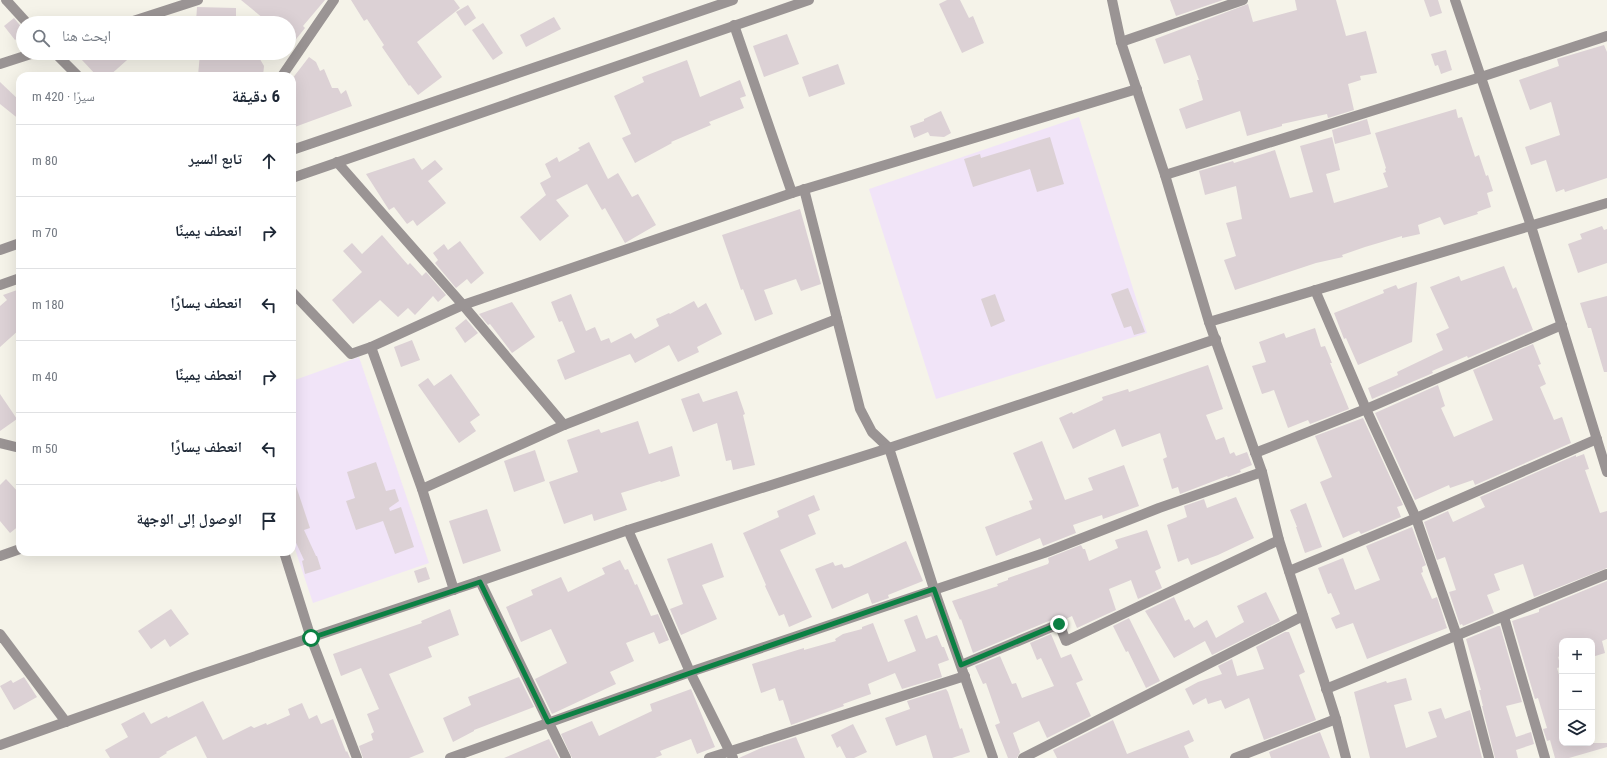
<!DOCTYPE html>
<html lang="ar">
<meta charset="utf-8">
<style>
body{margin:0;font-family:"Roboto Condensed","Noto Naskh Arabic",sans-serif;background:#f2f2f3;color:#1f2937;direction:rtl}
.controls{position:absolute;right:12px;bottom:12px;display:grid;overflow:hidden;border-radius:8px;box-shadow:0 4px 16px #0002}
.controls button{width:36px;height:36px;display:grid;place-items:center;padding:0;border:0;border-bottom:1px solid #e0e1e3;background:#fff;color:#1f2937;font:20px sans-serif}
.stop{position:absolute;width:12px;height:12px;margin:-9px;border:3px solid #0b8043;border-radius:50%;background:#fff}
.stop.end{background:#0b8043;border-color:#fff;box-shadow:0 1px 4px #0008}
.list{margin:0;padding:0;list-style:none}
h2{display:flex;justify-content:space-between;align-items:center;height:52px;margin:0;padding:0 16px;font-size:17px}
h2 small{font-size:13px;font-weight:400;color:#747a83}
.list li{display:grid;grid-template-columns:26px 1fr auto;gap:12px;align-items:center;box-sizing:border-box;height:72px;padding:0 16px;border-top:1px solid #e0e1e3}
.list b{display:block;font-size:15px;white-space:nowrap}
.list em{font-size:13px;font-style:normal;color:#747a83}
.icon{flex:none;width:22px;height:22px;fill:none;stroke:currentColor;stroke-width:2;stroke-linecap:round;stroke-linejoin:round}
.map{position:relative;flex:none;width:1607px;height:758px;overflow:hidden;direction:ltr}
.search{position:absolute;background:#fff;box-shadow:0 4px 16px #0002;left:16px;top:16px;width:280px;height:44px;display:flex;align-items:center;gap:10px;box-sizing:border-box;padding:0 14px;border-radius:22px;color:#747a83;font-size:15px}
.panel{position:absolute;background:#fff;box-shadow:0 4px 16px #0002;left:16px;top:72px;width:280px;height:484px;border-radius:12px;direction:rtl}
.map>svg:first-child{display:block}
.education{fill:#f1e4f8}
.building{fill:#dcd1d5}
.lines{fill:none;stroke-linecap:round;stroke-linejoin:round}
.minor{stroke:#9a9494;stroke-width:10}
.tertiary{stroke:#9a9494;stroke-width:10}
.route{stroke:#0b8043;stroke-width:5}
</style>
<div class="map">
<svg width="1607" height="758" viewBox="0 0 1607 758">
<rect width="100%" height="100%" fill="#f5f3e9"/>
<g class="education">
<polygon points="1079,117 1147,333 936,399 869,189"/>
<polygon points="359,357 429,563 313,603 292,540 292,381"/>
</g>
<g class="building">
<polygon points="241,0 325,0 303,26 305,28 289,48 289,23 269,23"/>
<polygon points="351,0 454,0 460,8 417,42 442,77 418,95 410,85 409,86 382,47 384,45 367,19 364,21"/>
<polygon points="947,0 960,0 969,18 973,16 984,43 962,53 939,4"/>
<polygon points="1170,0 1223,0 1176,16"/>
<polygon points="1295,0 1336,0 1346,36 1366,31 1377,73 1360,76 1361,80 1348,84 1354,110 1328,118 1327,114 1282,124 1282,126 1247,136 1240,111 1186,129 1179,109 1203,100 1197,80 1199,80 1190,55 1164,64 1155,39 1248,4 1253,22 1297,10"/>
<polygon points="1424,0 1438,0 1442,13 1430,17"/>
<polygon points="468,5 476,18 465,26 456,12"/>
<polygon points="197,7 236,8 236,23 196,22"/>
<polygon points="554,17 561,29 526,47 520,35"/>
<polygon points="14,18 23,29 23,34 15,40 4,26"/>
<polygon points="483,23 503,53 493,60 472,30"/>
<polygon points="787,34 799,64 764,77 753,46"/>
<polygon points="1604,45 1607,52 1607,178 1565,192 1564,189 1556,192 1546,160 1531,165 1525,147 1560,135 1551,102 1530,110 1519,80 1559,66 1557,59"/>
<polygon points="1446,50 1452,70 1441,74 1438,65 1435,66 1431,54"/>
<polygon points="90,53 135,53 109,76 97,76 82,60"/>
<polygon points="200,53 257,54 264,66 263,76 198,76"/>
<polygon points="309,57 316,62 320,71 324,69 332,88 338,88 341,94 346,90 352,106 292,128 292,79"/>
<polygon points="687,60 700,97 740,80 746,96 740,98 744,108 709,122 711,125 671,142 672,143 635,163 622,138 631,134 614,96 644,82 642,77"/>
<polygon points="838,64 845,84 809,97 802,77"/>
<polygon points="0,82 20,101 20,120 0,104"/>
<polygon points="1456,109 1458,118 1462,117 1475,157 1479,155 1486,176 1488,175 1493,191 1487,193 1491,207 1477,212 1478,214 1444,225 1440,217 1418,225 1420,234 1402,238 1402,236 1365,247 1342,255 1343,257 1316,263 1235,290 1224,260 1236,256 1226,223 1242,219 1236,186 1205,195 1199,171 1233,161 1234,163 1275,150 1290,198 1313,192 1300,146 1332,137 1340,170 1326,174 1334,203 1388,187 1383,173 1386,172 1385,169 1386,168 1375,133"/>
<polygon points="941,111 951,133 944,137 930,136 928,132 914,138 910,126 924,121 924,119"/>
<polygon points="1367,119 1371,134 1335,144 1332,130"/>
<polygon points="1050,137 1064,184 1037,192 1030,169 973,187 964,159 980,154 981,158"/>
<polygon points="589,142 608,179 618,173 632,197 638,194 656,225 625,243 605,208 602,210 587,184 556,200 569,216 540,241 520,217 546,195 540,183 551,177 545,164 557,157 559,162 580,150 578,148"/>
<polygon points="414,158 422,170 435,160 443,169 428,181 446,203 417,226 413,220 407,224 394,207 389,210 366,174"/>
<polygon points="800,209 821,284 801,291 796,279 764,290 773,314 755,321 743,289 741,290 722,235"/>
<polygon points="1602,226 1604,230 1607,229 1607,263 1578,273 1568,244 1582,239 1580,234"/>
<polygon points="382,235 408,265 410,263 422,276 426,272 446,295 438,302 433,296 415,315 408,308 398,317 380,300 353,324 332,300 362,272 343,251 352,243 362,254"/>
<polygon points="460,241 484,273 471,284 467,279 456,288 435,263 438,260 433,253 444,244 448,250"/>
<polygon points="1504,266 1513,289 1516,287 1533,330 1468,358 1467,356 1432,371 1433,373 1372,399 1368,388 1398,375 1397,372 1443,350 1436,334 1449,328 1430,287 1459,276 1461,281"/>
<polygon points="1417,282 1412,342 1358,365 1346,338 1344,339 1334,313 1384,293 1383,290 1396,285 1398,289"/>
<polygon points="1128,288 1145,332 1134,335 1131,326 1124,328 1111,294"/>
<polygon points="20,289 20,329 0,347 0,306 7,300 3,295"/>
<polygon points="571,294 586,331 595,327 601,341 609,338 611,343 631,333 635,339 659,326 656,319 669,313 670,314 694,301 698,308 706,303 722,334 697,347 699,352 678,362 669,345 635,363 630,354 565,380 557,360 575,352 562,321 559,322 551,302"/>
<polygon points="995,294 1005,321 991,327 981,299"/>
<polygon points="1607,296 1607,372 1604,372 1591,328 1588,328 1580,303"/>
<polygon points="512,302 535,337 512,353 490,324 488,325 479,314"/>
<polygon points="466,319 478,333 465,343 455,328"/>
<polygon points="1315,328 1321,347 1325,346 1332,363 1330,363 1349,409 1310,424 1308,420 1288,428 1274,390 1262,394 1252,366 1266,362 1259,342 1284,333 1286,338"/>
<polygon points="412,340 420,360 401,367 394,347"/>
<polygon points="1533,344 1541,364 1538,365 1546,384 1540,387 1554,420 1562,417 1571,443 1475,485 1473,480 1450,488 1449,485 1415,500 1375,413 1438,385 1445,406 1441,408 1454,437 1493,420 1473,370"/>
<polygon points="1208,365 1223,409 1206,415 1216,440 1224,437 1230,454 1234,452 1236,456 1247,452 1252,465 1240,470 1241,472 1228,477 1227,476 1180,494 1178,487 1172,489 1163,459 1167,457 1160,433 1122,447 1115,429 1073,449 1059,418 1072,412 1073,414 1103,400 1102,397 1128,389 1129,392"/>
<polygon points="451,374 480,415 470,422 476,431 459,443 418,385 428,378 434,386"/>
<polygon points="737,391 745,414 743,415 755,465 733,470 731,460 726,461 717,423 693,432 681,399 699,393 703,402"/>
<polygon points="0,394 17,419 0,431"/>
<polygon points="1363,418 1403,505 1397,507 1401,517 1361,534 1359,531 1343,538 1320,482 1332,477 1315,436"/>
<polygon points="638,421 649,454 672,446 680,476 661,482 660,481 621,493 627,510 594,521 592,514 564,524 549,482 578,472 567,440 599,429 601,433"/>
<polygon points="1042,441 1065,500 1093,490 1088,478 1124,465 1139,506 1103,519 1102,515 1073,525 1076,533 1043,546 1040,538 996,556 985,527 1032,509 1029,501 1033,500 1013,453"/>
<polygon points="535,450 545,481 514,492 504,461"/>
<polygon points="1584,454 1589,469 1585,470 1600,513 1607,511 1607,568 1534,597 1523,564 1494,574 1500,590 1487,595 1494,613 1463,626 1462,624 1460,625 1449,592 1456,590 1445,557 1437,560 1424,522 1448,511 1453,522 1485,507 1480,497 1576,455 1576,457"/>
<polygon points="376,462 386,491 395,489 399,501 389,508 390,511 401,507 414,547 395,554 383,521 356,530 346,501 355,498 347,472"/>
<polygon points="6,479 20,494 20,525 10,533 0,521 0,485"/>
<polygon points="292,480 294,480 310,528 304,530 316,556 317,556 321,569 305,574 302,561 304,560 292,534"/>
<polygon points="814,495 820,510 808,515 816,534 780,550 812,617 789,627 784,614 779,616 765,586 766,585 743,533 779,517 777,511"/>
<polygon points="1236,497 1254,538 1218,555 1191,565 1188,558 1178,562 1167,525 1187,517 1184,506 1204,499 1207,508"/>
<polygon points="1306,503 1322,547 1305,553 1296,527 1297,527 1290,510"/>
<polygon points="487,509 501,551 463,564 449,521"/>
<polygon points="1412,527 1426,565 1422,567 1423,572 1421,573 1432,599 1437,597 1447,628 1367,659 1353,623 1336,629 1331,618 1340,614 1331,593 1328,594 1318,568 1343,558 1355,590 1380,580 1366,546"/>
<polygon points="1147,530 1161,568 1155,571 1162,588 1138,599 1131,580 1109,589 1116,610 1105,615 1077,628 1072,616 1064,620 1060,618 1056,618 973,653 961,619 960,620 952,601 998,586 997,584 1008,580 1008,578 1048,564 1049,562 1048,558 1081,545 1083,549 1085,549 1089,561 1118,548 1115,540"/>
<polygon points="906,541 923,581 888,595 889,598 872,604 868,593 832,609 815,569 833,562 835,566 842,564 844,568 849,567"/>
<polygon points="712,543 724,577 702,585 717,619 681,635 670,609 683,604 667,559"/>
<polygon points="620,560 625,570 628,569 635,585 637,584 651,616 658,614 669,640 659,644 654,632 626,643 634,661 610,672 616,684 552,714 535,679 567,663 551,629 521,642 506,607 533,595 531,590 561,577 568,592 605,574 602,568"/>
<polygon points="426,567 430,579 418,583 414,571"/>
<polygon points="1607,581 1607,639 1602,641 1605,653 1592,657 1592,641 1562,641 1562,655 1558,657 1561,667 1557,668 1562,685 1562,743 1607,743 1607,747 1569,758 1555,758 1550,740 1547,741 1543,729 1547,728 1538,698 1535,699 1512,621 1539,612 1539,609"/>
<polygon points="1266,592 1280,621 1212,655 1205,641 1174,658 1145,611 1174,597 1185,621 1189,619 1194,628 1207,620 1216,638 1244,622 1237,606"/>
<polygon points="171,609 189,634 170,647 165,639 151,649 138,631"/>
<polygon points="450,609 459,635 428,647 432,657 389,674 424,752 409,758 363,758 359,746 373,740 371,734 374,732 367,714 379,709 361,668 341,676 333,654 422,623 421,621"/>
<polygon points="917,615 926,639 937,635 942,647 944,647 949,660 938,664 942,677 902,689 895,673 868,684 871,694 843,704 844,706 791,725 783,700 779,701 775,688 761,693 752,664 804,648 804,650 836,641 835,639 843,634 862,629 862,627 873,623 888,662 916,651 904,620"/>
<polygon points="1129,618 1160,681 1146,688 1128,651 1126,652 1113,626"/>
<polygon points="1498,626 1500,626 1522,702 1506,706 1516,737 1531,732 1534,744 1516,750 1518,758 1495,758 1482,706 1483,706 1479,690 1481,690 1466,639"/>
<polygon points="1285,632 1289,632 1305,672 1299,675 1316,720 1264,740 1249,698 1225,709 1221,700 1208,704 1206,698 1193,705 1185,689 1198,682 1222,674 1218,666 1232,659 1237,676 1264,669 1256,647"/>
<polygon points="1051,634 1061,658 1071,654 1083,680 1076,683 1091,716 1047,738 1039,721 1013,733 1020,752 1017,758 1008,758 995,725 1000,723 986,683 983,684 975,666 1000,656 1012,684 1016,683 1022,698 1054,686 1041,658 1037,660 1030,643"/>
<polygon points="24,677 37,697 14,710 0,686 11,680 13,683"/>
<polygon points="519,677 534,707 474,730 474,731 453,742 443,718 471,705 468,697"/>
<polygon points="1406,678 1412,700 1394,705 1406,748 1437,737 1428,712 1441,708 1445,719 1470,710 1482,758 1370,758 1354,692 1386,681 1387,683"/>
<polygon points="691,689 715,747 697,754 691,739 660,751 662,755 655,758 572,758 561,734 592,721 599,736 652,711 650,704"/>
<polygon points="946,689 948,692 960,729 962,728 970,752 952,758 933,758 926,735 896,746 885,718 910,709 907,701"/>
<polygon points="203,701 223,740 251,726 254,728 266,723 267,725 290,715 288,709 302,703 309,719 317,715 321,724 333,719 346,752 347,751 350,758 207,758 196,736 166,752 167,753 159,758 110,758 105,750 128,737 121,724 144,712 151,724 167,716 168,718"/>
<polygon points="1113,720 1127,754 1189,730 1194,741 1184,746 1189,758 1057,758 1053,750"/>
<polygon points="853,724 867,752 854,758 846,758 840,746 837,748 831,735"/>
<polygon points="1320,732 1330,758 1271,758 1269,752"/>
<polygon points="796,737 805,758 739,758 761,748"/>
<polygon points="549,739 559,758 504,758"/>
</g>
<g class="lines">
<g class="minor">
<polyline points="6,0 27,23"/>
<polyline points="1112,0 1121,42 1165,175 1209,322 1262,472 1279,540 1336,719 1346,758"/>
<polyline points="1455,0 1531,226 1607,472"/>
<polyline points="127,23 198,0"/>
<polyline points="734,25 792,193"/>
<polyline points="1121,42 1243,0"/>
<polyline points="55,53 78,76"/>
<polyline points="0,64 34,53"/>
<polyline points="282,76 334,0"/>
<polyline points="337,162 463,305 564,425"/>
<polyline points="1165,175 1481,77 1607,36"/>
<polyline points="804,189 860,409 872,432 889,448 934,589 993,758"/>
<polyline points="1315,290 1366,409 1416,518 1457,636 1489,758"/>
<polyline points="292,292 351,354 371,347 463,305 792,193 1137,89"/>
<polyline points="1209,322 1607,203"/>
<polyline points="371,347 422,489 454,590"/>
<polyline points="0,443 20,448"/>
<polyline points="1255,453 1366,409 1562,325"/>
<polyline points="422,489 564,425 837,319"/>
<polyline points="628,530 690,672 733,758"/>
<polyline points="284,552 311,638 357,758"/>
<polyline points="0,556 20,549"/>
<polyline points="1289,571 1416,518 1597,439"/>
<polyline points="480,581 566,758"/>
<polyline points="1504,617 1545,758"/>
<polyline points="0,634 66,722"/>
<polyline points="961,665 1059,624 1066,641 1279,540"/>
<polyline points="1326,689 1607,574"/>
<polyline points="0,745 193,677 480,581 628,530 889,448 1216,339"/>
<polyline points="450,758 690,672 1044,553 1159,508 1262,472"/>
<polyline points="709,758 965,676"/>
<polyline points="1023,758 1303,616"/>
<polyline points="1235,758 1336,719"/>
</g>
<g class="tertiary">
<polyline points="292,150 733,0"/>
<polyline points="292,178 809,0"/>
<polyline points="0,250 20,243"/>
<polyline points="0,285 20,278"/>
</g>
</g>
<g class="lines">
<polyline class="route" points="311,638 480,582 548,722 934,589 961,665 1059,624"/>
</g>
</svg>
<div class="controls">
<button>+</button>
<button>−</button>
<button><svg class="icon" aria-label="layers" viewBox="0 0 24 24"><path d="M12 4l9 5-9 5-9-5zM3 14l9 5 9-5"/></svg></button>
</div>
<div class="stop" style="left:311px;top:638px"></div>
<div class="stop end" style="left:1059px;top:624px"></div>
<div class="search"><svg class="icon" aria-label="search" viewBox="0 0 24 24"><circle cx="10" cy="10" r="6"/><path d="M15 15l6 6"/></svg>ابحث هنا</div>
<section class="panel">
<h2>6 دقيقة<small>سيرًا · 420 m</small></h2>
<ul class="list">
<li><svg class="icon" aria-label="ahead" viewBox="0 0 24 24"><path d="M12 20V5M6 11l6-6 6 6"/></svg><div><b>تابع السير</b></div><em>80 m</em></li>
<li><svg class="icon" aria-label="right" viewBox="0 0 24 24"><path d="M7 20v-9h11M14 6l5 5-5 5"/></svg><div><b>انعطف يمينًا</b></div><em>70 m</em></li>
<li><svg class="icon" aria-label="left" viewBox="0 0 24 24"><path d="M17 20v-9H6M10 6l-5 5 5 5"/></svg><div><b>انعطف يسارًا</b></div><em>180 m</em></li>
<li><svg class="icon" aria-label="right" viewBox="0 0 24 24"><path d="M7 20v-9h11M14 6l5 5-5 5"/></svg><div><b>انعطف يمينًا</b></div><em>40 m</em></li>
<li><svg class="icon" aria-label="left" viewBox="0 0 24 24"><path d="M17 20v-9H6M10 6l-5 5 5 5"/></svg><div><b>انعطف يسارًا</b></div><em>50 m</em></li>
<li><svg class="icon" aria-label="arrive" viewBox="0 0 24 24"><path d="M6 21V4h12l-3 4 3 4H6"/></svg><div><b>الوصول إلى الوجهة</b></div></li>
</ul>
</section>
</div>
